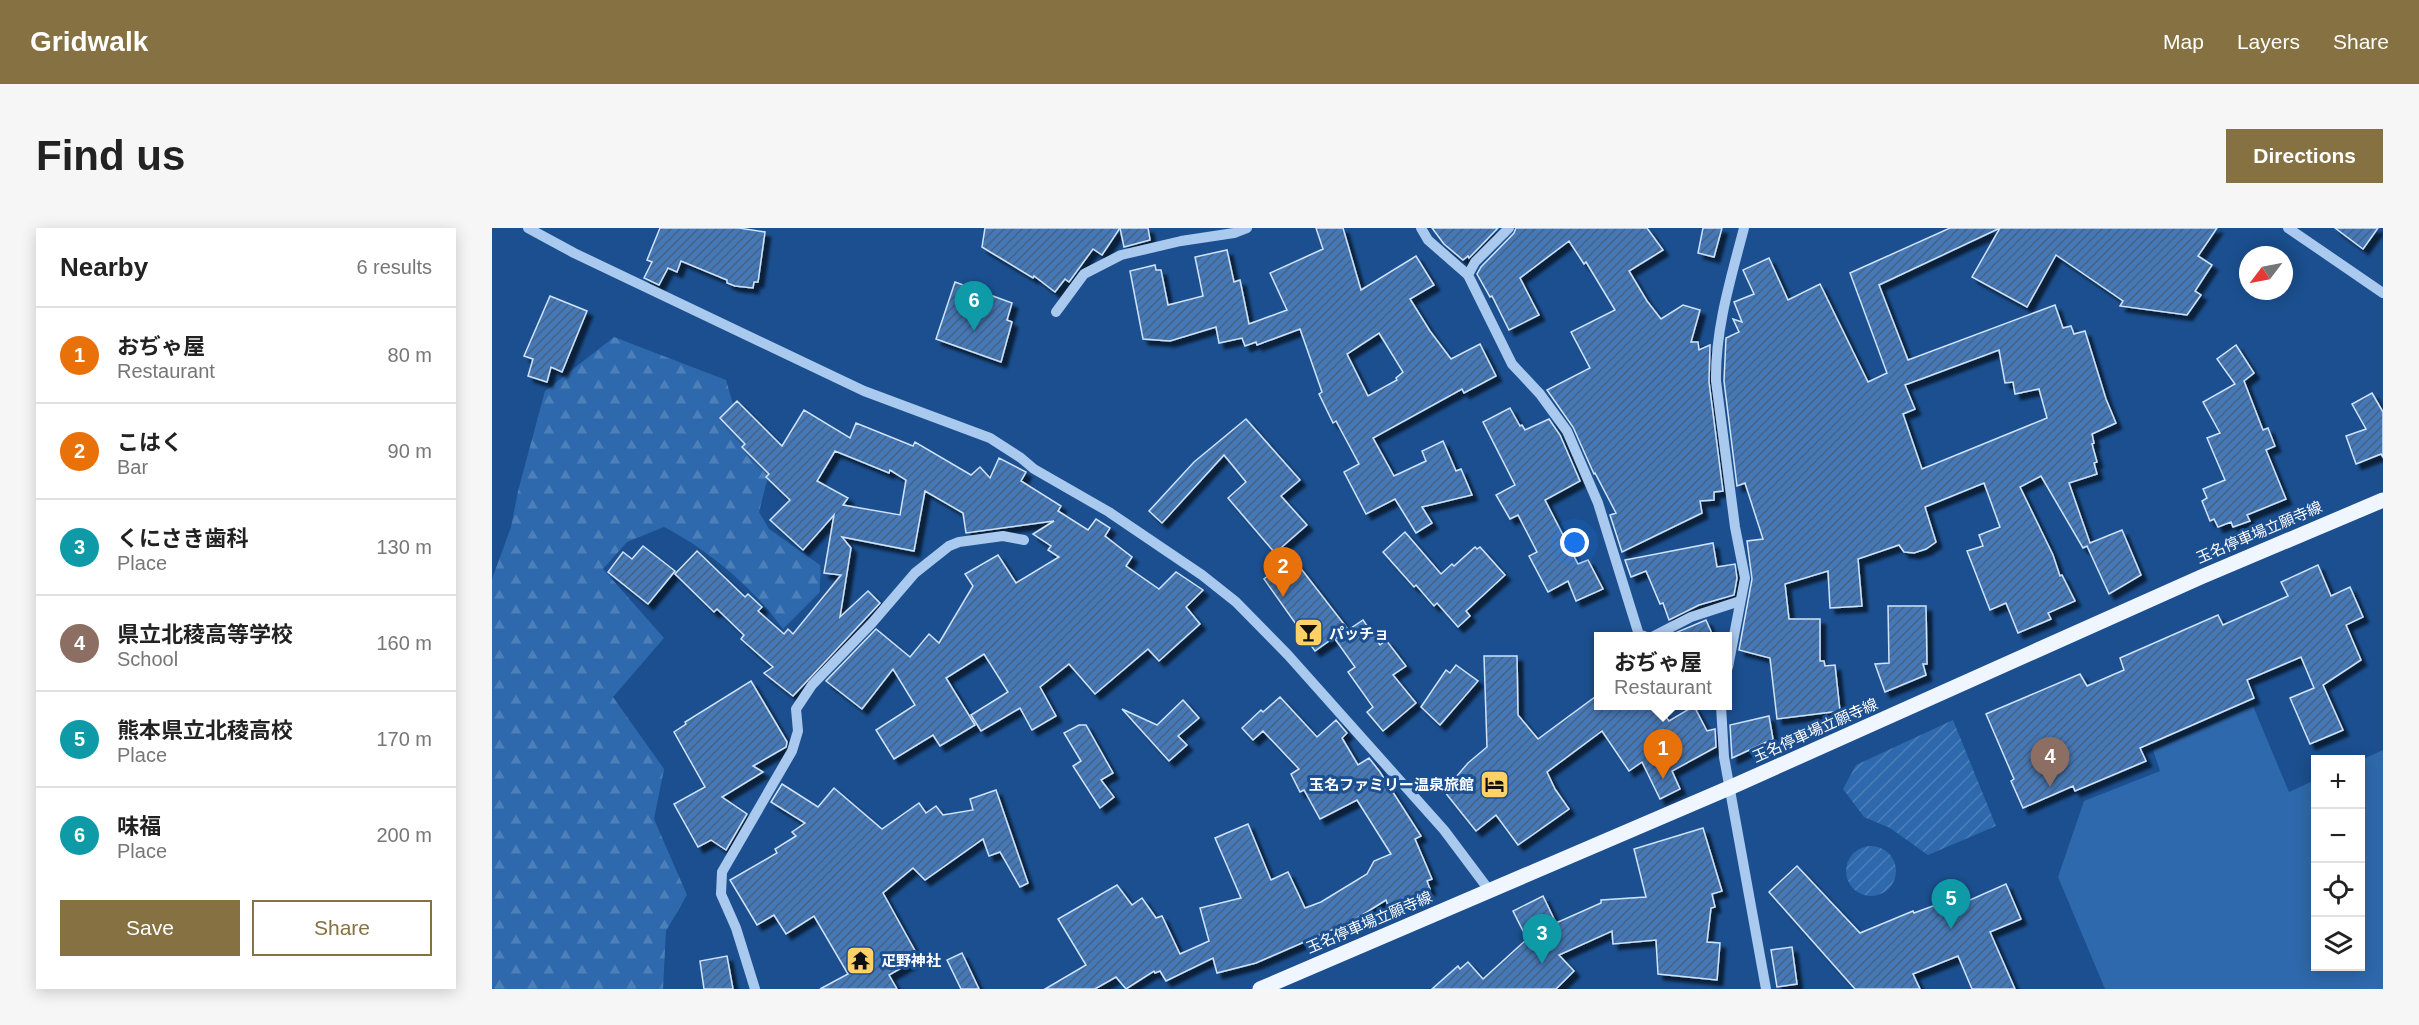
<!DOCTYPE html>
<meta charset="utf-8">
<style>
body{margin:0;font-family:Helvetica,"Noto Sans JP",sans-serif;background:#f6f6f6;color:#222}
.controls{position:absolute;right:18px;bottom:18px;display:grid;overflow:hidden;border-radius:0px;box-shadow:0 3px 15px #0003}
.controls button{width:54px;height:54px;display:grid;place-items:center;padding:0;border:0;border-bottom:2px solid #e0e0e0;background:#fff;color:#222;font:30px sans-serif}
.compass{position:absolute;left:1747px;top:18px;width:54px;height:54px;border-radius:50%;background:#fff;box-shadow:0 3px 15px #0003;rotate:238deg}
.you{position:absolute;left:1083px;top:315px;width:21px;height:21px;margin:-15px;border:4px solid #fff;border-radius:50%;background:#1a73e8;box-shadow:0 0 0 9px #1a73e833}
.badge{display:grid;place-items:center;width:39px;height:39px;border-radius:50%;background:#857141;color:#fff;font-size:20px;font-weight:700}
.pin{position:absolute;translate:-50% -50px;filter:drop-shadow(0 2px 3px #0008)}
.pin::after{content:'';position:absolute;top:32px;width:21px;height:18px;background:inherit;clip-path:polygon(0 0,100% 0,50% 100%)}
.popup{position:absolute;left:1102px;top:404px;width:138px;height:78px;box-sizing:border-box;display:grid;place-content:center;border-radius:0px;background:#fff;filter:drop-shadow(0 2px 4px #0005);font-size:20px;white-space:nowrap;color:#767676}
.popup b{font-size:22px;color:#222}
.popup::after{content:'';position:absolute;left:50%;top:100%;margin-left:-12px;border:12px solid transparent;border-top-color:#fff}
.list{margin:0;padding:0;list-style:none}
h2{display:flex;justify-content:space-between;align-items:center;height:78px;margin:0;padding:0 24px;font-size:26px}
h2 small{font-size:20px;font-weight:400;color:#767676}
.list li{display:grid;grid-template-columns:39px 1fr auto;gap:18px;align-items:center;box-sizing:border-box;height:96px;padding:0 24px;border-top:2px solid #e0e0e0}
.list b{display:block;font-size:22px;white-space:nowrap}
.list p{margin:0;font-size:20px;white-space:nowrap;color:#767676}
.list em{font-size:20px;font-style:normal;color:#767676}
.actions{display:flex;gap:12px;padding:18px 24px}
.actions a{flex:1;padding:14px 0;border:2px solid #857141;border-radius:0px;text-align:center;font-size:21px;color:#857141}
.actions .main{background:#857141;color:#fff}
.icon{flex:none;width:33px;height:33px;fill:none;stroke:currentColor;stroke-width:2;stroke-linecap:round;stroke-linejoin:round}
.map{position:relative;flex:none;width:1891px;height:761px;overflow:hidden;border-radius:0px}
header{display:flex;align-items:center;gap:36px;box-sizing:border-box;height:84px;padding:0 30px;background:#857141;color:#fff}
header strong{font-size:28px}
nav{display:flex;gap:33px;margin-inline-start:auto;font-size:21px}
.intro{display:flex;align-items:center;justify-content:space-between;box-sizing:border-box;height:144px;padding:0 36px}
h1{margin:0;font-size:42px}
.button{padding:15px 27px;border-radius:0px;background:#857141;color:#fff;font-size:21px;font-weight:700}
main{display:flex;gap:36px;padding:0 36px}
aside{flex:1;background:#fff;border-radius:0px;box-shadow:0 3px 15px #0003}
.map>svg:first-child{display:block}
.forest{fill:url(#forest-firs)}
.park{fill:#2e69ad}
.garden{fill:url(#garden-furrows)}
.building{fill:url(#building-hatch);stroke:#cfe3fa;stroke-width:1.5;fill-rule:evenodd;filter:url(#shadow)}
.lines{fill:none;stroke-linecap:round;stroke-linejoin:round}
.minor{stroke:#a9c9ee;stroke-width:10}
.major{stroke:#f0f6ff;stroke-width:15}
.labels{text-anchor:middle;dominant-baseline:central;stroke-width:6;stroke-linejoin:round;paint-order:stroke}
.street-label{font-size:15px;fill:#fff;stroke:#1b4f8f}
.poi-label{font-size:15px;font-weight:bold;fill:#fff;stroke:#1b4f8f;text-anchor:start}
</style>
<header>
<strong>Gridwalk</strong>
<nav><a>Map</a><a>Layers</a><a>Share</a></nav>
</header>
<div class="intro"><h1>Find us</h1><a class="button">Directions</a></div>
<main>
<aside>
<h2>Nearby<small>6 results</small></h2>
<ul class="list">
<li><span class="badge" style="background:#e8710a">1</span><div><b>おぢゃ屋</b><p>Restaurant</p></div><em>80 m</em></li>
<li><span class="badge" style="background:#e8710a">2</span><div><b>こはく</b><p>Bar</p></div><em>90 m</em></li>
<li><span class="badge" style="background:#0f9aa8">3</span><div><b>くにさき歯科</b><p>Place</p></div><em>130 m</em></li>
<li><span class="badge" style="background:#8d6e63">4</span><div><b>県立北稜高等学校</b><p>School</p></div><em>160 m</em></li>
<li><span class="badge" style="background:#0f9aa8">5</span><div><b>熊本県立北稜高校</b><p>Place</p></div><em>170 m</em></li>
<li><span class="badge" style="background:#0f9aa8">6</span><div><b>味福</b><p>Place</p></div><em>200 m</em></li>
</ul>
<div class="actions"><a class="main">Save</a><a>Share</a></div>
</aside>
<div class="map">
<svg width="1891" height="761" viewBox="0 0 1891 761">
<defs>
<pattern id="forest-firs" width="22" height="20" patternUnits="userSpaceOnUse" patternTransform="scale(1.5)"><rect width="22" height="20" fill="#2e69ad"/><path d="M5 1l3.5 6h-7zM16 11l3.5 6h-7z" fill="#4d80b9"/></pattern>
<pattern id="garden-furrows" width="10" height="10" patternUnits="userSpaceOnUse" patternTransform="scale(1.5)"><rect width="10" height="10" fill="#2e69ad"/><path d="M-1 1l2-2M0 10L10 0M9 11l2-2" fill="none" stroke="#4d80b9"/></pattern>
<pattern id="building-hatch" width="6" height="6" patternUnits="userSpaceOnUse" patternTransform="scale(1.5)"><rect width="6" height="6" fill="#4478b7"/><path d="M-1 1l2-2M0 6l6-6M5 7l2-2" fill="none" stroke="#486282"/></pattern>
<filter id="shadow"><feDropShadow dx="5.5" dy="5.5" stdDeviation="1.5" flood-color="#0009"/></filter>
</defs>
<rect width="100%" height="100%" fill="#1b4f8f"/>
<path class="forest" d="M122,109L234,152L247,197L280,233L267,284L277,301L328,337C330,347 327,354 328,364L291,401C261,360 217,322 172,299L135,314L111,341L172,410L121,469L172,541L162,591L195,667L174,703L171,761H0V351L19,299L26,263L53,163Z"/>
<polygon class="park" points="1761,478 1797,564 1823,552 1824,738 1868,738 1869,532 1891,522 1891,761 1613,761 1566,649 1592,573 1668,543 1661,522"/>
<g class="garden">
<polygon points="1461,492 1504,598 1436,627 1398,600 1372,589 1351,561 1364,537"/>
<circle cx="1379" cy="643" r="25"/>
</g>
<g class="building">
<polygon points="168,0 247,0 273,4 266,54 262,54 261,60 243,58 235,55 235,52 189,33 185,44 176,40 167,57 152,50 160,34 155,32"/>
<polygon points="493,0 628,0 610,27 601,21 577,54 573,51 563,64 542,48 541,50 490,19"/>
<polygon points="628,0 656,0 658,12 632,19"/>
<path d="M824,0H851L869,62L924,28L942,57L918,71L938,103L959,131L988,116L1004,148L972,165L970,161L881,210L902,248L934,233L930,223L951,213L964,243L969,241L980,267L930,279L940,295L924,305L903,271L874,286L852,244L867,236L844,193L841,195L827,166L830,164L808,101L765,117L764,114L753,118L750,110L727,115L724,99L678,113L651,111L638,43L663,37L664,42H669L676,77L711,68L703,29L735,22L742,54L748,52L757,96L795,82L778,45L831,21ZM887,105L911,144L904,150L905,152L876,168L855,126Z"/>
<polygon points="940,0 1006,0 977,30 976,28 971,32 952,16"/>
<polygon points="1024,0 1155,0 1171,22 1137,43 1155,73 1169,91 1191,77 1208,82 1199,114 1206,114 1207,122 1218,117 1217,154 1231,263 1222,264 1222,272 1208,273 1210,285 1130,324 1118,287 1124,285 1103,245 1102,246 1081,199 1055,162 1098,140 1079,104 1123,82 1094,34 1092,36 1077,13 1028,50 1047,87 1017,102 1000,68 998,69 985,46 989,39 1022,5"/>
<polygon points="1211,0 1230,0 1222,29 1206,25"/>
<path d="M1458,0H1508L1387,57L1416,132L1563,77L1571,100L1579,98L1582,106L1593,103L1614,171L1624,195L1600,206L1602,215L1600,216L1605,234L1602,235L1605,246L1577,255L1598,315L1630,302L1649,347L1617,366L1595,318L1591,320L1549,248L1528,259L1561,327L1568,348L1570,347L1583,373L1556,385L1559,391L1526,405L1514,375L1498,382L1475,323L1491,318L1487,307L1508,299L1492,255L1433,279L1444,314L1434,321L1422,325L1412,324L1407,317L1366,331L1370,378L1338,380L1336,343L1293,356L1297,391H1328V433H1332L1333,438L1343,437L1348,483L1285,491L1278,430L1247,422L1260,351L1255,313L1271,311L1253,255L1245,258L1232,153L1234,110L1247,104L1241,91L1250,94L1242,74L1262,66L1251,42L1277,30L1296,72L1328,56L1376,154L1395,145L1358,45ZM1507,122L1513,155L1521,154L1523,166L1547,161L1555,190L1430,241L1411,186L1423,181L1413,157Z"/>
<polygon points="1508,0 1725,0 1706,28 1720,37 1703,63 1709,67 1695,87 1628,78 1631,73 1564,27 1535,79 1480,49"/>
<polygon points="1843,0 1886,0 1871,21"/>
<polygon points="463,54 520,75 515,92 520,94 509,134 444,111"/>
<polygon points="58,68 95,83 70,144 59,139 55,154 36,148 41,131 32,128"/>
<polygon points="1744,117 1762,145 1752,153 1771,202 1776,200 1783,218 1774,222 1794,271 1755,287 1758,293 1741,299 1739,294 1726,299 1722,291 1718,293 1710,273 1715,270 1711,261 1733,252 1715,210 1728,205 1711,174 1743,156 1725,131"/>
<polygon points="1880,165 1891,184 1891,229 1889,226 1864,236 1854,208 1874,201 1860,176"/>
<path d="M245,173L290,218L312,182L358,210L364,195L421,218L423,214L479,247L488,239L498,250L507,230L534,244L529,253L569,278L566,283L596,302L604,291L618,300L613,308L640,329L634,338L667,361L684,344L711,362L694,379L708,396L667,433L656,421L603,466L577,436L548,459L564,488L540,502L528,480L489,503L479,487L516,464L492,426L454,450L483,497L448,518L441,507L402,531L384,502L423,477L401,441L370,481L334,453L384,401L418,429L437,406L447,415L481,358L473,346L506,327L524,355L567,329L556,322L559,318L541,306L562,293L474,305L471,285L433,263L422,323L350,309L359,320L348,389L376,363L388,375L301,468L272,445L281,439L249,411L252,407L225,381L222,384L183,346L205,323L253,369L256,366L270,379L266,383L292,406L296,401L301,406L349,347L332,345L342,287L311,322L278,292L298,272L274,249L277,246L250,219L253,216L228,190ZM343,223L397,245L398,242L414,252L408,287L351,277L356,270L325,253Z"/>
<polygon points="1018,180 1028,198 1030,197 1033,202 1057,191 1068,207 1088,253 1053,272 1086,336 1096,332 1111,361 1084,373 1076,353 1056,364 1037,328 1045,324 1026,287 1018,291 1004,267 1023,257 991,194"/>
<polygon points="754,191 808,252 789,268 815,297 783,325 736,270 754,254 732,227 670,295 657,283 702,234"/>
<polygon points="913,304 949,346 960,336 962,338 983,319 985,321 988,319 1013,347 974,383 978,388 966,399 945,375 942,378 924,357 922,359 891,324"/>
<polygon points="1221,315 1225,339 1243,336 1245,350 1242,367 1207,377 1177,392 1171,375 1168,376 1154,343 1139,349 1133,332"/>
<polygon points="151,318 183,343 156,376 116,344 131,324 140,331"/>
<polygon points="800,329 855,400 823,423 772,351"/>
<polygon points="1826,337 1839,368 1858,359 1871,389 1854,397 1869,432 1831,457 1851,502 1818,516 1798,470 1822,460 1809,429 1755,452 1762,470 1648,520 1654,533 1583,563 1581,558 1531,580 1519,553 1522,551 1494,486 1588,446 1595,458 1632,442 1628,430 1726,387 1731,397 1796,368 1789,354"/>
<polygon points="1396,378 1434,378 1435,436 1431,436 1434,447 1393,464 1383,436 1397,435"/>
<polygon points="871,392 888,417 894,412 914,438 901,447 924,475 891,503 875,484 881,479 856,444 863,439 843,411"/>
<polygon points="1214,392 1221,408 1185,408 1183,405"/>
<polygon points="992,428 1025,428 1026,487 1046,511 1107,466 1107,477 1165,477 1177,493 1202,478 1215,503 1223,501 1224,519 1180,543 1188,561 1168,571 1150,534 1137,543 1110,503 1055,544 1063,561 1077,581 1026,617 1004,587 984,603 952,563 976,535 995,519"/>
<polygon points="964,437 986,453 948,497 929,479 954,442 958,445"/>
<polygon points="259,453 295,514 294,519 261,538 271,544 230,569 255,586 234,622 219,612 206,619 182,576 213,559 182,504 194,496 193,494"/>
<polygon points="788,469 825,509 844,492 855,505 850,510 866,537 877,530 888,544 929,608 923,611 940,651 935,653 938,661 896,678 894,672 843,704 842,701 764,735 725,745 721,730 674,753 668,743 663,745 662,743 634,761 624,749 603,761 553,761 594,737 566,691 625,657 640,677 650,670 664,690 670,688 688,726 717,713 708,680 749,670 723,610 756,596 779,652 796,644 813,680 829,674 875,646 882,633 899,626 865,572 828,591 812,562 808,564 799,546 807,541 771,503 761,512 750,500 769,482 771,484"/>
<polygon points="691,472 707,490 686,508 695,517 677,533 630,481 665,497"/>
<polygon points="1277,488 1281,511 1240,530 1238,497"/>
<polygon points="587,497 594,497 621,545 609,552 622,569 608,580 581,538 589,533 572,505"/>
<polygon points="290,556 326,579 342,560 390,601 427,575 434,585 444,578 451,587 481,582 478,571 504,562 536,655 528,659 508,624 497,628 491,611 433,652 421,640 391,665 427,730 397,747 405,761 328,761 356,746 322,688 294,706 282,687 265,697 238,652 285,625 283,621 304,608 300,604 313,595 279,574"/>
<polygon points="1211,600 1230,663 1220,666 1223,679 1219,680 1215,714 1228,715 1225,752 1166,746 1164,712 1121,716 1120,703 1067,727 1082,743 1064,761 940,761 966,738 968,741 976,734 991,751 1035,711 1021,683 1051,668 1064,695 1109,675 1109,672 1154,669 1142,621"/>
<polygon points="1305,638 1368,705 1421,683 1422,685 1457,672 1460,680 1514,656 1529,691 1498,704 1523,761 1480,761 1466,728 1421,746 1428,761 1363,761 1277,664"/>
<polygon points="1300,719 1305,756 1285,759 1279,722"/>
<polygon points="470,725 487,761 469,761 455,732"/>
<polygon points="235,728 241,761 212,761 208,733"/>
</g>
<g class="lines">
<g class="minor">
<polyline points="36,0 82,25 372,163 498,210 529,230 542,241 617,284 710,347 744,374 796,427 952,602 997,662"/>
<polyline points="929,0 936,12 976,47"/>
<polyline points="1017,0 983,34 976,47 1020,136 1048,166 1075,203 1106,275 1147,407 1152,408"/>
<polyline points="1796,0 1891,65"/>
<polyline points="564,84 592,46 629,27 689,13 742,5 755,0"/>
<polyline points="1162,408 1199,389 1248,373"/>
<path d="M1236,439L1253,350L1243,299L1224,153C1223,101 1239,50 1252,0"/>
<polyline points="1229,478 1232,529 1274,761"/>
<polyline points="263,761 244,700 229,666 230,644 300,523 306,503 304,481 320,457 380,395 423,345 457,318 467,314 511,308 532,312"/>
</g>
<polyline class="major" points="768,761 1237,560 1709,349 1891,272"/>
</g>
<defs>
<symbol id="bar-square" viewBox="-11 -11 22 22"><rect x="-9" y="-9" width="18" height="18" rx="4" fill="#ffd166" stroke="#1b4f8f"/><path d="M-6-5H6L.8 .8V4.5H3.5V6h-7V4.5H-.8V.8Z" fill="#111"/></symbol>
<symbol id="hotel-square" viewBox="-11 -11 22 22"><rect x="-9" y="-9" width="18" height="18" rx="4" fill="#ffd166" stroke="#1b4f8f"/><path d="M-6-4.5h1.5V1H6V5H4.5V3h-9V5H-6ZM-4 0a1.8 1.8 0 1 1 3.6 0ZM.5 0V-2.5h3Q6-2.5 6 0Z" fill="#111"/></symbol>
<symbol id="temple-square" viewBox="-11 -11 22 22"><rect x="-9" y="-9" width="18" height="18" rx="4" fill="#ffd166" stroke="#1b4f8f"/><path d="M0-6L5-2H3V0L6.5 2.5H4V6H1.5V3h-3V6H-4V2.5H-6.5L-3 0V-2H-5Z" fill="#111"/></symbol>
</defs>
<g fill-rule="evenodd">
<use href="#bar-square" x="800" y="388" width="33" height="33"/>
<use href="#hotel-square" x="986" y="540" width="33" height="33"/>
<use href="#temple-square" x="352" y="716" width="33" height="33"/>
</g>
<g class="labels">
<g class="street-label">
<text transform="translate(1767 304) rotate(-23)">玉名停車場立願寺線</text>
<text transform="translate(1323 502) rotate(-24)">玉名停車場立願寺線</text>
<text transform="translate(877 694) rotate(-23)">玉名停車場立願寺線</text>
</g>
<g class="poi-label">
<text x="837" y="405">パッチョ</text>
<text x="982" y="556" text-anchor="end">玉名ファミリー温泉旅館</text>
<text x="389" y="732">疋野神社</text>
</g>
</g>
</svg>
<div class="controls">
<button>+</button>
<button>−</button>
<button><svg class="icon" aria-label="locate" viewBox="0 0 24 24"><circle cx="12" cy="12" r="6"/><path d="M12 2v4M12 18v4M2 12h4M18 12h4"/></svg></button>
<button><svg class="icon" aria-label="layers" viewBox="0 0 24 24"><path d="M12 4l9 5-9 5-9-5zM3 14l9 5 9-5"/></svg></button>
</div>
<svg class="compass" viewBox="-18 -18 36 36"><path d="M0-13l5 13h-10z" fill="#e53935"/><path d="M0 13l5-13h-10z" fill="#767676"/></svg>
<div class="you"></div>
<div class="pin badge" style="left:1171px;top:551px;background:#e8710a">1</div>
<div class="popup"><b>おぢゃ屋</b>Restaurant</div>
<div class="pin badge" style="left:791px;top:369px;background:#e8710a">2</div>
<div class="pin badge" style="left:1050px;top:736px;background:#0f9aa8">3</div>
<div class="pin badge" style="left:1558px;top:559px;background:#8d6e63">4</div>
<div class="pin badge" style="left:1459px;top:701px;background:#0f9aa8">5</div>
<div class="pin badge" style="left:482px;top:103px;background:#0f9aa8">6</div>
</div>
</main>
